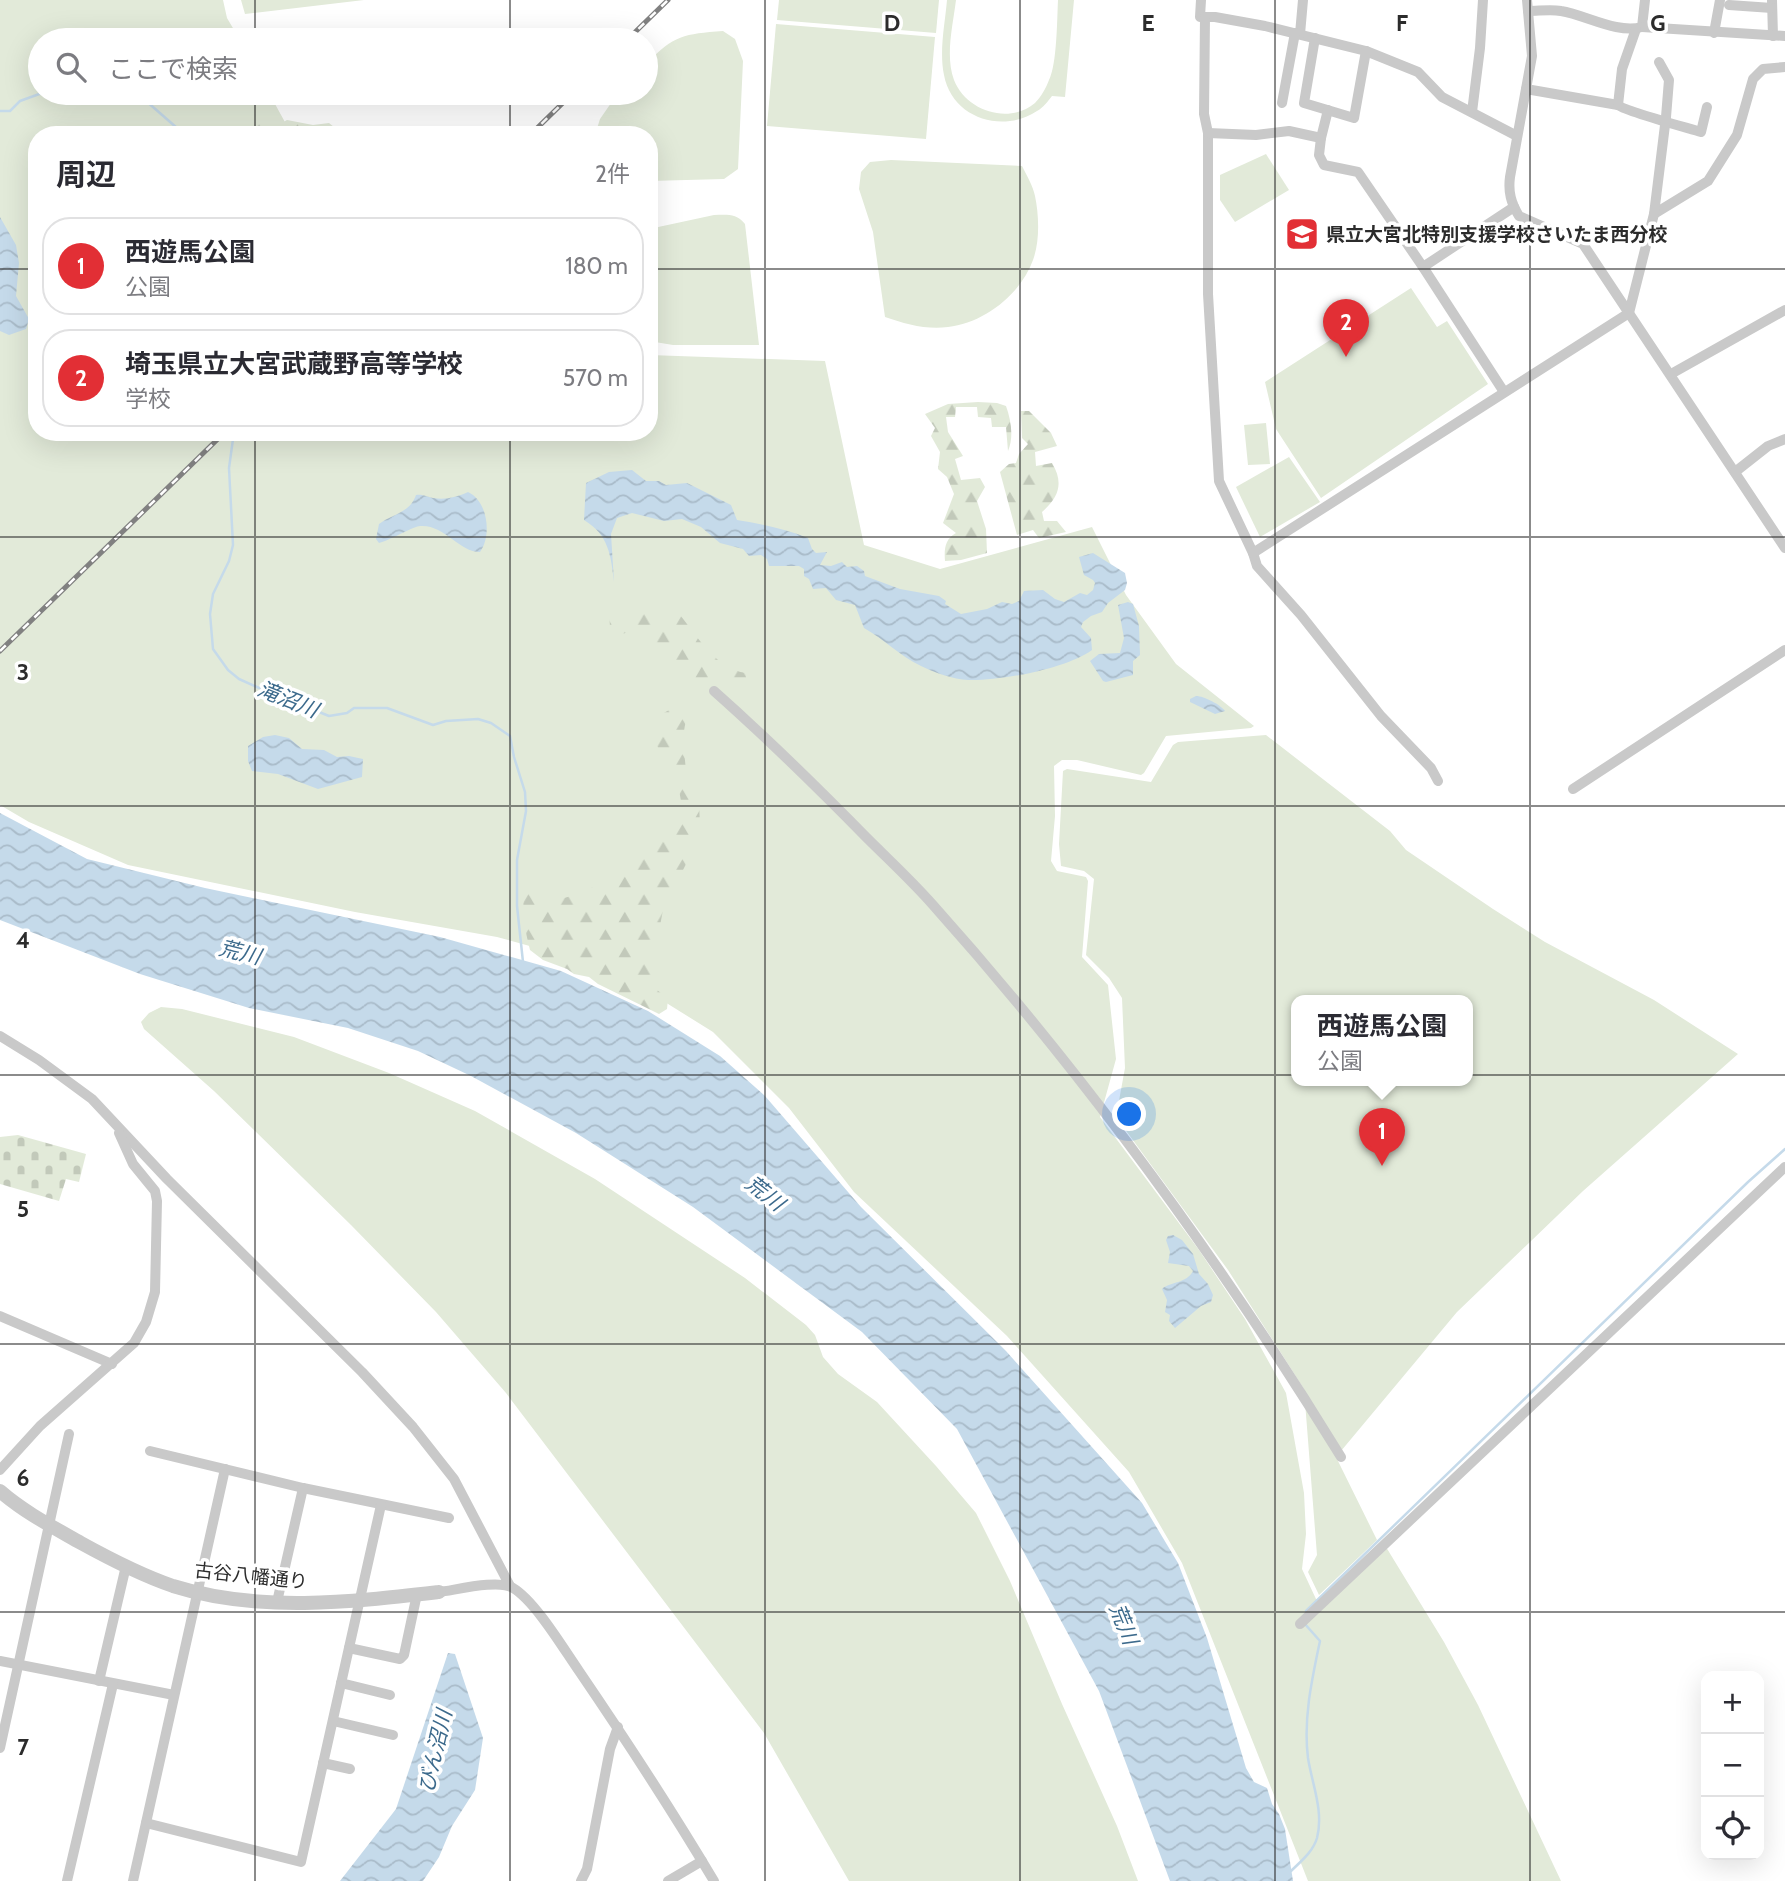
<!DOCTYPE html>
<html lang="ja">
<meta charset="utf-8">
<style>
body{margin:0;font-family:Cabin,"Noto Sans JP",sans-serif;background:#f7f7f7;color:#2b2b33}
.controls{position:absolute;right:21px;bottom:21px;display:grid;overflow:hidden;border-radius:14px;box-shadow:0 7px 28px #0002}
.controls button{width:63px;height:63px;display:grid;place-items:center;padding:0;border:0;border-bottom:2px solid #e1e1e2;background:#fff;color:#2b2b33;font:35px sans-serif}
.you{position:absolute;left:1130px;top:1115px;width:24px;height:24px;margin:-18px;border:5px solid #fff;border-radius:50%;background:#1a73e8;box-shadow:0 0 0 10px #1a73e833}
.badge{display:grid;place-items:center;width:46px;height:46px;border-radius:50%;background:#e22f35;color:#fff;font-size:23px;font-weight:700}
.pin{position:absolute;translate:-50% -58px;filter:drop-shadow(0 2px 4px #0008)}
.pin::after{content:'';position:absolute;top:37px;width:24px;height:21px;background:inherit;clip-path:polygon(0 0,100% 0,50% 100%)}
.popup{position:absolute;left:1291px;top:995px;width:182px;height:91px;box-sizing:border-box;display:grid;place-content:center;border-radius:14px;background:#fff;filter:drop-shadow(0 2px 5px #0005);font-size:23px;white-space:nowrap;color:#7c7c81}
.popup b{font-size:26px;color:#2b2b33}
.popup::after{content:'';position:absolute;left:50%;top:100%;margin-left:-14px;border:14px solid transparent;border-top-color:#fff}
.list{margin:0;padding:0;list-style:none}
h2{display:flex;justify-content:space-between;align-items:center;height:91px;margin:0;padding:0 28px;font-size:30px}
h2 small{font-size:23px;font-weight:400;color:#7c7c81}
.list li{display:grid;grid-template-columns:46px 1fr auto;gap:21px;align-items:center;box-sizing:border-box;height:98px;margin:0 14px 14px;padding:0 14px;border:2px solid #e1e1e2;border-radius:28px}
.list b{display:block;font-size:26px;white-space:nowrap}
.list p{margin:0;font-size:23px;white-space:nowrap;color:#7c7c81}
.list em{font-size:23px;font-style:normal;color:#7c7c81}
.icon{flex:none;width:38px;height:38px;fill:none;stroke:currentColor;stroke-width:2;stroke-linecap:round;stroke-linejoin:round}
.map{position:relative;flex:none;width:1785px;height:1881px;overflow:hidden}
.search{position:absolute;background:#fff;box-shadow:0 7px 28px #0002;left:28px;top:28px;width:630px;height:77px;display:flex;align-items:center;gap:18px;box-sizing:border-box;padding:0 24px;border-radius:38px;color:#7c7c81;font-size:26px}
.panel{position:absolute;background:#fff;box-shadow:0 7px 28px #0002;left:28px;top:126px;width:630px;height:315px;border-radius:28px}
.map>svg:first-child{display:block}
.green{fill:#e2ead9;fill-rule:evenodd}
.forest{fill:url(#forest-firs)}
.cemetery{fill:url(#cemetery-stones)}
.water{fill:url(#water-waves)}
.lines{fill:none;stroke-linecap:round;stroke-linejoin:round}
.stream{stroke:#c5daea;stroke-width:2.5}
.minor{stroke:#c9c9c9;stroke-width:10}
.tertiary{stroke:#c9c9c9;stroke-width:14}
.rail-casing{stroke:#818181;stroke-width:5}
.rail{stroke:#fff;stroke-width:2.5;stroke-dasharray:8;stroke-linecap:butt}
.grid{fill:none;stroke:#2c2c2c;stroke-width:2;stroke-opacity:0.55}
.labels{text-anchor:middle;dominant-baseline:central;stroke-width:7;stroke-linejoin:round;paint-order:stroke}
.poi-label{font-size:19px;font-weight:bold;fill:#2c2c2c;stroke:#fff;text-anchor:start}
.street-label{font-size:19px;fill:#2c2c2c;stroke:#fff}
.water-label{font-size:21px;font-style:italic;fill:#3c6a8c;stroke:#fff}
.grid-label{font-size:23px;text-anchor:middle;font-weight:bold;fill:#2c2c2c;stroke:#fff;stroke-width:7;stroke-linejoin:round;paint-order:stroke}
</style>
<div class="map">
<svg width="1785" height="1881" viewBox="0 0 1785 1881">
<defs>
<pattern id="forest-firs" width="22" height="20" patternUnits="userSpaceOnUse" patternTransform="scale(1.75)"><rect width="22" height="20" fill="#e2ead9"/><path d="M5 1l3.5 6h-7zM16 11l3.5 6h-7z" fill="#c2c9ba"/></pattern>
<pattern id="cemetery-stones" width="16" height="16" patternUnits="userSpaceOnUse" patternTransform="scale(1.75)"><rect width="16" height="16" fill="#e2ead9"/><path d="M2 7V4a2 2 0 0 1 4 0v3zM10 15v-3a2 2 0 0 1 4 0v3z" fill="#c2c9ba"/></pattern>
<pattern id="water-waves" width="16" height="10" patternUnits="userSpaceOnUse" patternTransform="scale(1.75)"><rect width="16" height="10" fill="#c5daea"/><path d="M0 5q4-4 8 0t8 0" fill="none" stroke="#a9bbc9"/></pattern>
</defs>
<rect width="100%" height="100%" fill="#fff"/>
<g class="green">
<polygon points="0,0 223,0 227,18 240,40 40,40 40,93 269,93 292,135 37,135 37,432 649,432 649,355 825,361 864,545 940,569 1092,527 1126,595 1176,664 1254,726 1251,728 1166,736 1144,773 1141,775 1077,760 1062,760 1054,766 1055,816 1051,861 1057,871 1086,877 1088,881 1082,957 1108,985 1116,1059 1100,1117 1199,1250 1245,1319 1286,1393 1304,1493 1306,1534 1302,1569 1316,1599 1327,1603 1386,1547 1444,1642 1478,1705 1561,1881 1308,1881 1182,1563 1129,1472 1007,1336 854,1192 789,1108 713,1032 644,989 555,953 497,937 355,912 128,865 29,822 0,805"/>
<polygon points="241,0 364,0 245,14"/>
<polygon points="779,0 939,0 936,33 777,20"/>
<path d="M947,0H956C953,25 945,56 954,80C966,111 1009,125 1035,103C1041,97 1046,88 1049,80C1057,64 1057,20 1058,0H1074L1065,97L1052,96C1048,101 1043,108 1037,111C1002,134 952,118 944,75C939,51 945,24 947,0Z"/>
<polygon points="776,24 935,37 926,139 767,126"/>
<path d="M723,31L735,39L743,61L738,169L724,179L649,181V135H595L600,119L618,93H646V64C674,35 684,34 723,31Z"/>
<polygon points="1266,154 1289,190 1235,222 1220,200 1220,175"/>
<path d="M891,160L1022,166C1027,176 1033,186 1035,196C1039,215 1040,241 1033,260C1021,294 984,323 948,327C927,330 905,324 885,317L873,232L859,189L861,172L870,162Z"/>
<path d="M714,215C727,215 736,213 745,224L759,345H673L649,341V229Z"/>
<polygon points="1411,288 1437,327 1447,321 1488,384 1321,498 1276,429 1265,382"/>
<polygon points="1266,423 1270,464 1248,465 1244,425"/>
<polygon points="1289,457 1320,502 1260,537 1236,487"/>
<path d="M1266,735L1390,831L1406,850L1493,909L1545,942L1654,1000L1738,1054L1583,1191L1457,1312L1336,1457L1377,1540L1319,1595L1308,1572L1317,1555L1304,1389L1228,1270L1116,1117L1125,1068L1122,998L1109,978L1086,955L1094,879L1084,871L1061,866L1059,844L1063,771L1067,769L1151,782L1173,745L1178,742ZM1296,1000H1468V1080H1296Z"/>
<polygon points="161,1007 182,1009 294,1037 389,1073 475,1111 595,1179 745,1278 806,1325 815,1335 823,1357 838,1374 877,1402 936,1466 976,1513 1010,1581 1062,1704 1117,1826 1138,1881 849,1881 764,1733 506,1393 436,1312 351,1225 214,1091 144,1029 141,1022 149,1013"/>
</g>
<g class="forest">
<polygon points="287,120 313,125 329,123 344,135 228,135 228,129 234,124 247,133 260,122 273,128"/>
<path d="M978,402L997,403L1006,406C1011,420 1014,437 1008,451L1006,427H992L991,418L978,417L977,407H956L955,417H946L948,432L963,456L955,459L961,480L980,478L985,487L977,501L986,529L987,553L961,560L945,561C944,549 945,539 956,533L943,523L954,494L947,477L938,469L940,452L931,436L935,428L925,414L948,404Z"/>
<path d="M1021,411H1029L1051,433L1057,446L1035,452L1036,466L1052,463C1064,483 1059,497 1042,512L1044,521H1057L1066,532L1039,538L1033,530L1017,535L1000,472L1009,464L1016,463L1019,454L1028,444L1022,438Z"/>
<path d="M609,611H661L680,615C698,637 716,669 746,673V678L752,684L737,685L716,680C693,702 681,716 684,751C685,758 685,766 687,773C689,778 692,782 694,788C701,805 701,824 697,842L663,910L659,931V942L652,957L660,971L656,989L668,999L667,1009L659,1014L598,984L589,977L574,974L567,969L543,960L530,950C525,929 520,909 526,888C533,891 540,897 546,899C562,904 606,883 618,871C627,862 635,852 646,844H656L663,839L665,825L683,813C680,795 676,761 660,754L654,736L659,727L660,715L680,704L701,684L645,640L628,632L617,636L610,627Z"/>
</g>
<polygon class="cemetery" points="18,1135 86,1154 79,1182 66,1179 59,1201 0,1184 0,1137"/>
<g class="water">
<polygon points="0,217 16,245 19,263 16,296 29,319 26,329 9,335 0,331"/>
<path d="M632,470L646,481H659L666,485L687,483L731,505L737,520C762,524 785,529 808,538L812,549L816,553L827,552L820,565L831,566L842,562L847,567L857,566L864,571L865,576L900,589L939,596L946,601L945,604L961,614L987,609L1002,602L1012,604L1019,601L1024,591L1043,590L1055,599L1064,602L1080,593L1087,595L1093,590L1095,583L1093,580L1084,575L1079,557L1093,553L1125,573L1127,583L1125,590L1108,603L1102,612L1091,616L1083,622L1081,627L1091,638L1092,650C1066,669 1000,681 968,680C953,679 935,673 921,666C900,656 884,639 864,628L855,605L836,600L826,588L813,589L809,579L804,576V569L799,566H769L767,559L761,555L749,556L743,549L720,543L701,527L682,519L664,521L632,513L617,518L611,534L614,582C611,556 609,535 584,520L586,483L609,472Z"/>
<path d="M468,492C488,501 492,536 480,552C459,552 444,524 420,526C415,526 391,539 385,541L379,543L376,539L379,524C392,514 410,513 416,495C424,494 426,497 433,498C446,500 457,497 468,492Z"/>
<polygon points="1128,602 1133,604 1139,626 1140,655 1133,661 1133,675 1106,682 1103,681 1090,661 1099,654 1120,653 1124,638 1118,605"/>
<path d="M1196,696C1204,696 1221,705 1225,711L1215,714L1190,702V699Z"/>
<polygon points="275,735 289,738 302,749 324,750 337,757 349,756 363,759 362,777 318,789 278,774 252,771 248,761 248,746 263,737"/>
<polygon points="0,813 87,859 205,888 440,937 561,971 648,1011 720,1056 765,1096 861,1207 1006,1351 1142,1503 1178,1563 1207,1638 1246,1768 1254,1782 1267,1788 1272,1804 1279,1814 1285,1829 1293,1881 1170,1881 1099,1691 957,1429 862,1332 693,1207 576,1133 471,1076 418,1051 348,1028 249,1008 140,974 0,920"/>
<path d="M1173,1235L1182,1240L1193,1254L1199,1274L1208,1284L1213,1295L1211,1302L1201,1306L1175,1328L1169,1321L1170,1315L1165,1312L1167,1300L1162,1289C1171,1281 1186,1284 1193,1271L1189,1266L1168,1263L1170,1252L1166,1240L1168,1236Z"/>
<polygon points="448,1653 455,1654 483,1738 475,1790 452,1826 439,1857 423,1881 340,1881 396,1809"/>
</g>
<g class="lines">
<g class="stream">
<polyline points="137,93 185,135"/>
<polyline points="0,111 10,111 20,101 42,93"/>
<polyline points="234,432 229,468 233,545 229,561 213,594 210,614 213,649 228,670 239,679 257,687 329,716 347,713 354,708 387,708 433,725 446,721 478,719 491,723 510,736 514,757 525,792 526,811 517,860 517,906 523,962"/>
<polyline points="1306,1611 1748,1182 1785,1149"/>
<path d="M1291,1871C1300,1862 1313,1852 1317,1838C1324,1811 1312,1784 1308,1758C1303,1719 1312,1679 1320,1641L1304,1623"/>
</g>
<g class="minor">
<polyline points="1201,0 1200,17 1215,17 1265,26 1366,51 1418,72 1442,97 1517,136"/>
<path d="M1527,0L1532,56L1510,177C1508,192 1511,203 1519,216L1583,244L1785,548"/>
<polyline points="1772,0 1773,36"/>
<polyline points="1729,5 1772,8"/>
<path d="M1528,11C1539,11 1551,9 1561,11C1586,15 1617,34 1642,27L1645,0"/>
<polyline points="1205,17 1204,114 1208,133 1208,294 1219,481 1253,553 1257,566 1301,615 1381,716 1431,768 1438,781"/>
<polyline points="1642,27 1785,36"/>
<polyline points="1714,33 1720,0"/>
<polyline points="1300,34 1303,0"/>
<polyline points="1315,38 1304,103 1354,118 1366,51"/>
<path d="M1526,89L1618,105C1624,111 1688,128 1701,132L1707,107"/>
<polyline points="1282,103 1295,33"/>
<polyline points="1618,105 1622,69 1636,29"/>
<polyline points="1472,112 1480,48 1483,0"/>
<polyline points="1208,133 1256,135 1289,131 1321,138 1328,110"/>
<polyline points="1321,138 1319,155 1324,165 1358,172 1423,267 1504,392"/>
<polyline points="1654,214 1708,181 1737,135 1753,79 1763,69 1785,67"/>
<polyline points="1423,267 1514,207"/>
<polyline points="1671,374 1785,310"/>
<polyline points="1735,472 1768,446 1785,439"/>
<polyline points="1253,553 1629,313 1654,214 1666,117 1669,80 1659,62"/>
<path d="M714,691C767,738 817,787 866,837C889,860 912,881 933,905C1086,1076 1221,1262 1341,1457"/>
<polyline points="1573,789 1785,650"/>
<polyline points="0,1036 39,1060 92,1099 167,1179 362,1372 413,1427 454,1479 510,1586"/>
<polyline points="0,1316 112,1364"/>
<polyline points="150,1451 303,1488 449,1518"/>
<polyline points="0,1470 40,1426 134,1343 146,1322 155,1292 157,1201 155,1191 133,1164 119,1133"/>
<path d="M439,1592C456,1590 499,1579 513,1588C535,1601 563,1648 579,1671C626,1740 671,1809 714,1881"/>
<polyline points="277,1602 303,1488"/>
<polyline points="1300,1624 1785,1167"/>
<polyline points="349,1648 400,1659 404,1655 417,1594"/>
<polyline points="0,1661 174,1695"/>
<polyline points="99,1681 126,1566"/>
<polyline points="341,1683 390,1695"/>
<polyline points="333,1721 393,1735"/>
<polyline points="0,1748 69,1434"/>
<polyline points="323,1763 350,1769"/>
<polyline points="146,1823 301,1862 381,1505"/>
<polyline points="67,1881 113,1684"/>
<polyline points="133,1881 225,1469"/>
<polyline points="581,1881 587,1869 610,1749 618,1727"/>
<polyline points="668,1881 702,1861"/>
</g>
<path class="tertiary" d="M0,1491C24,1512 53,1527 81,1543C110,1559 141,1575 173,1586C259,1613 352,1602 439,1592"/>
<defs>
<g id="rail">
<polyline points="627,40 668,0"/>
<polyline points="530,135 573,93"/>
<polyline points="0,651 225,432"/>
</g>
</defs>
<use href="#rail" class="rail-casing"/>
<use href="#rail" class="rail"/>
</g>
<path class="grid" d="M255,0V40M510,0V40M765,0V1881M1020,0V1881M1275,0V1881M1530,0V1881M255,93V135M510,93V135M0,269H37M649,269H1785M255,432V1881M510,432V1881M0,537H1785M0,806H1785M0,1075H1785M0,1344H1785M0,1612H1785"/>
<defs>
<symbol id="school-square" viewBox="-11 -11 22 22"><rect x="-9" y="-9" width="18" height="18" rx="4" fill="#e22f35" stroke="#fff"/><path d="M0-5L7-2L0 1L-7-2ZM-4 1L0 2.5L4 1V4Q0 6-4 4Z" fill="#fff"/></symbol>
</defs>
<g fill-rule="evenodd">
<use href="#school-square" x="1283" y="215" width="38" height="38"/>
</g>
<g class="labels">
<g class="poi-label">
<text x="1326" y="234">県立大宮北特別支援学校さいたま西分校</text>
</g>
<g class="street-label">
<text transform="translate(251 1576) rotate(6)">古谷八幡通り</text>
</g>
<g class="water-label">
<text transform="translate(288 699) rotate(22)">滝沼川</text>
<text transform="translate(240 952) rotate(14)">荒川</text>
<text transform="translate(765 1193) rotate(38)">荒川</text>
<text transform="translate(1124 1624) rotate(68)">荒川</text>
<text transform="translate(435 1751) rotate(-77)">びん沼川</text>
</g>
</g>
<g class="grid-label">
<text x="892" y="31">D</text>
<text x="1148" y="31">E</text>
<text x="1402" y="31">F</text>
<text x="1658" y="31">G</text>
<text x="23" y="680">3</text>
<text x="23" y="948">4</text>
<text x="23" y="1217">5</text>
<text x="23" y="1486">6</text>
<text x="23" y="1755">7</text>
</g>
</svg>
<div class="controls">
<button>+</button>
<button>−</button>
<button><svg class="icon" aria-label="locate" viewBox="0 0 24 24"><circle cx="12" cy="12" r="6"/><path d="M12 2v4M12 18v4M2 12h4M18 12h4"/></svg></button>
</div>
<div class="you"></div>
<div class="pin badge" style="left:1382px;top:1166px">1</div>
<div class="popup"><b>西遊馬公園</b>公園</div>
<div class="pin badge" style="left:1346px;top:357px">2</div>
<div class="search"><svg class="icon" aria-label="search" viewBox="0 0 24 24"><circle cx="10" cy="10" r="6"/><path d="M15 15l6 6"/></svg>ここで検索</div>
<section class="panel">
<h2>周辺<small>2件</small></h2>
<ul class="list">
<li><span class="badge">1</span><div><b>西遊馬公園</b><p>公園</p></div><em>180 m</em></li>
<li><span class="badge">2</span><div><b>埼玉県立大宮武蔵野高等学校</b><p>学校</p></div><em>570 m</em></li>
</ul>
</section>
</div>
